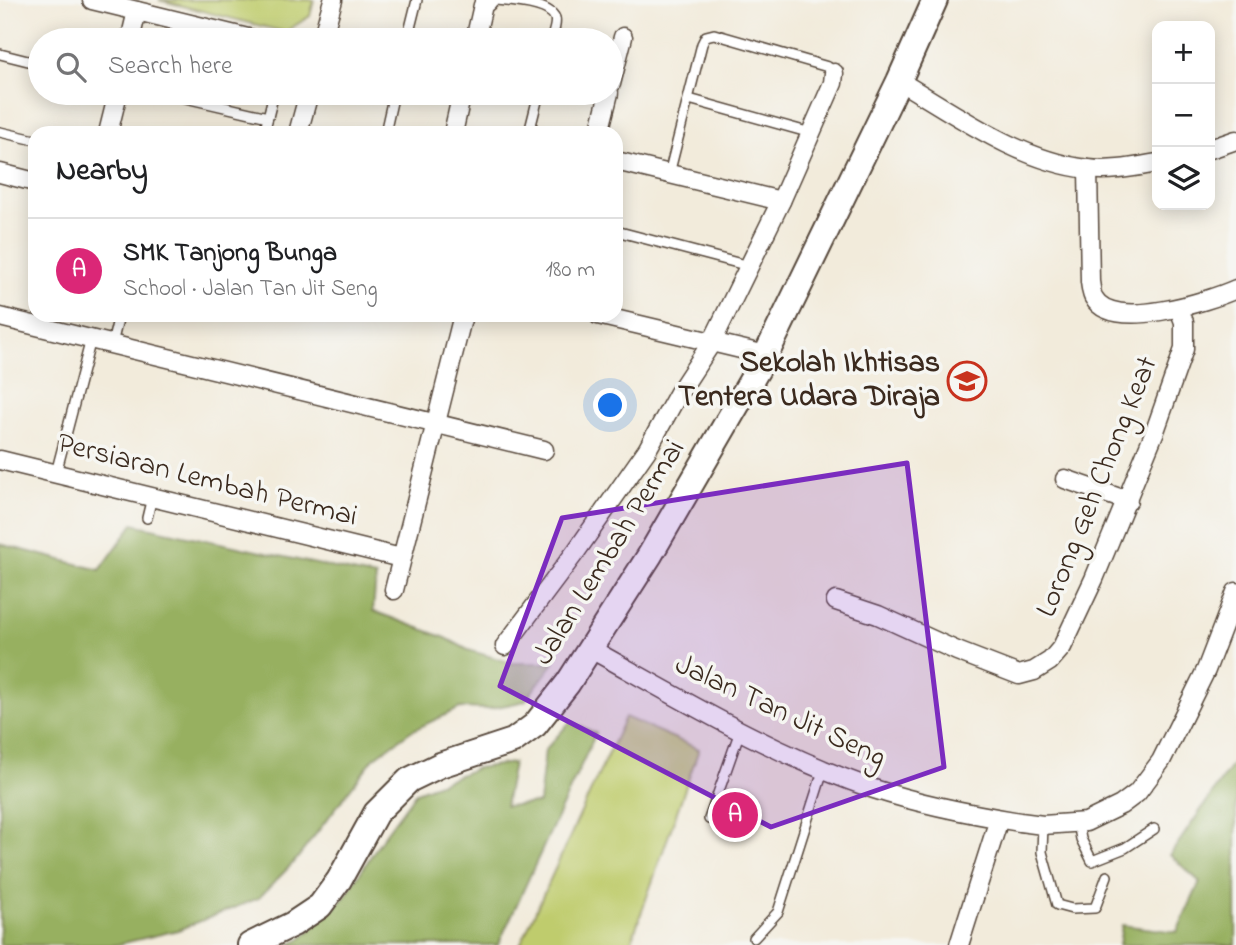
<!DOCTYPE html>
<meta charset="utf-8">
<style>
body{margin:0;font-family:"Indie Flower",sans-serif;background:#f2f2f2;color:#202124}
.controls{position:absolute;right:21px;top:21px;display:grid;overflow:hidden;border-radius:14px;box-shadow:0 4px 18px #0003}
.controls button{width:63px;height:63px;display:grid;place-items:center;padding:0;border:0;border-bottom:2px solid #e0e0e0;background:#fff;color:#202124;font:35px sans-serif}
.you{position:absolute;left:611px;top:406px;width:24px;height:24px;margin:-18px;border:5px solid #fff;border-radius:50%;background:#1a73e8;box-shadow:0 0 0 10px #1a73e833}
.badge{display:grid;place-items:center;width:46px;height:46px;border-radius:50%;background:#db2777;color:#fff;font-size:23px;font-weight:700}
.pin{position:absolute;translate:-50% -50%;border:4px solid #fff;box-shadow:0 2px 7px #0006}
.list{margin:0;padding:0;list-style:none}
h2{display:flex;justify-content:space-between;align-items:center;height:91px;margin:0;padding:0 28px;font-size:30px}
h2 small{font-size:23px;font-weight:400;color:#757577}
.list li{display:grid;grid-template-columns:46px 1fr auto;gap:21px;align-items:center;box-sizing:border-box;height:105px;padding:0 28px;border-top:2px solid #e0e0e0}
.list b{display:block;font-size:26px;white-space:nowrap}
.list p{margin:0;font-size:23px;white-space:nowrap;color:#757577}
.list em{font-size:23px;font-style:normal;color:#757577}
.icon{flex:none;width:38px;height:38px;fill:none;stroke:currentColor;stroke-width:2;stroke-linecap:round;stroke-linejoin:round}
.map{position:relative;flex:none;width:1236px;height:945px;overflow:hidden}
.search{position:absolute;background:#fff;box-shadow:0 4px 18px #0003;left:28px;top:28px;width:595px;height:77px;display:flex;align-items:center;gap:18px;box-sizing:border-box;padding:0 24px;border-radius:38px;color:#757577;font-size:26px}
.panel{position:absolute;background:#fff;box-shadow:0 4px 18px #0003;left:28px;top:126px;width:595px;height:196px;border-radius:21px}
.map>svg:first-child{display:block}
.green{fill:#bfcc6d;stroke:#7d7b46;stroke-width:2}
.forest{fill:#97b060;stroke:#696d3f;stroke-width:2}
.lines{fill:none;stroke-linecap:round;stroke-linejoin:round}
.lane-casing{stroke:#56473a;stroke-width:12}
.street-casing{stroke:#56473a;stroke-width:21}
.secondary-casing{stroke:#56473a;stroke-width:28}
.lane{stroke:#fff;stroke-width:9}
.street{stroke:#fff;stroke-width:18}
.secondary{stroke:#fff;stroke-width:24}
.marked{fill:#7b2cbf;fill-opacity:0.2;stroke:#7b2cbf;stroke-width:5;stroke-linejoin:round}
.labels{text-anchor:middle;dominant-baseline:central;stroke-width:7;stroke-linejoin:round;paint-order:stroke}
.poi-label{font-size:30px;font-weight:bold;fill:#3b2a1e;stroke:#f6f6f2;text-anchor:end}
.street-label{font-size:30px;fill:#3b2a1e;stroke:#f6f6f2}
</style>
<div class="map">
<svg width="1236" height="945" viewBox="0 0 1236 945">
<rect width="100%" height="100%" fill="#f6f6f2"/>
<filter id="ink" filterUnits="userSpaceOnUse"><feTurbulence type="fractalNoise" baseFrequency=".0143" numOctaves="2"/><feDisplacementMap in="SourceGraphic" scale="14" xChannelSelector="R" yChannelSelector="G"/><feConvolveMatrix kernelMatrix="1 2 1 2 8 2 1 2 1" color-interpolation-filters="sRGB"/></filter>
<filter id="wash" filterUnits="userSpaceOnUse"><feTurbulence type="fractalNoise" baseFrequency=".00686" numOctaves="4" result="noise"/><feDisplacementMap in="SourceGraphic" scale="28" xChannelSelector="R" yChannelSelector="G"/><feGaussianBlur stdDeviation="1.57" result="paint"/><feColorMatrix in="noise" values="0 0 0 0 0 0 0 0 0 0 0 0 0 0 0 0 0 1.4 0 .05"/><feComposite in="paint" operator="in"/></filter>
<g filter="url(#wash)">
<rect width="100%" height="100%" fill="#f2ebdb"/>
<g class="green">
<polygon points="159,0 314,0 310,16 285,32"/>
<polygon points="625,717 699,749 630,945 520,945"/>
</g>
<g class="forest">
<polygon points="133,524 376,577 373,611 446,638 468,650 512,663 554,663 525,701 488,709 460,708 411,731 374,758 296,860 259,898 178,930 115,945 0,945 0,544 100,570"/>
<polygon points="570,722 596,733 498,945 287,945 300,940 344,898 385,834 416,792 477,768 513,763 505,806 539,803 545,750"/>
<polygon points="1236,759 1236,945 1119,945 1122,925 1177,932 1200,882 1170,855"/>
</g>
</g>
<g filter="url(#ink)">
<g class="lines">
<defs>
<g id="lane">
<path d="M496,0C510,1 549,3 555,18C557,24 553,34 551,40"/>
<polyline points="407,40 417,0"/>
<polyline points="0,54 40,64"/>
<polyline points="164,93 268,117"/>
<polyline points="689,99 811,133"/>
<polyline points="0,132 35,140"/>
<polyline points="264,133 274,93"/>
<polyline points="385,133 394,93"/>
<polyline points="529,133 539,93"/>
<polyline points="669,174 702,44 706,36 714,34 828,67 834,73"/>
<polyline points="616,231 749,266"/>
<polyline points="112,344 119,315"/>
<polyline points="56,473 91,339"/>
<polyline points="147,518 152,497"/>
<polyline points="709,819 740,731"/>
<polyline points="1078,823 1081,839 1092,861 1125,848 1154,829"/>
<polyline points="1043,825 1042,852 1057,905 1072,909 1095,908 1107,876"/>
<polyline points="754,938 778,912 824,768"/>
</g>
<g id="street">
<polyline points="92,0 256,40"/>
<polyline points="130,40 137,11"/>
<polyline points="322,40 333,0"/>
<polyline points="475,40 483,5 488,1"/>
<path d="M899,81C957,115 1019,161 1088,169C1111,172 1134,167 1157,163"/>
<polyline points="611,84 623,37"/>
<polyline points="108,133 118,93"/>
<polyline points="298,133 309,93"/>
<polyline points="453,133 462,93"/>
<polyline points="599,133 609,93"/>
<polyline points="1210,149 1236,140"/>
<polyline points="616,161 781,201"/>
<path d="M1088,169L1090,282C1091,286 1091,294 1094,298C1112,332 1209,301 1236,289"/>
<polyline points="0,173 35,182"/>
<polyline points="598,315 766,355"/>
<polyline points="0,317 544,450"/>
<polyline points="0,460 401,558"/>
<polyline points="1065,479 1128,501"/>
<polyline points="394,590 463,315"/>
<polyline points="836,601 878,615 957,651 1019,675 1034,671 1050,661 1062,647 1094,579 1155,431 1184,349 1184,322 1179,309"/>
<polyline points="505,646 577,550 647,450 678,394 712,342 781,201 833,83 834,73"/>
<path d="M591,649C681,699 776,756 874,789C920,804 971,814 1020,822L1043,825L1086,822L1121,805L1137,793L1161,761L1206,670L1236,592"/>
<polyline points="959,945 999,819"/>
</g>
<polyline id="secondary" points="250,945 293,924 320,906 339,880 376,813 409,780 440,765 513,741 535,725 568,683 650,555 766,355 899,81 935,0"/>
</defs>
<use href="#lane" class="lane-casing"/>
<use href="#street" class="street-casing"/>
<use href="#secondary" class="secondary-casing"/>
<use href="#lane" class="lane"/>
<use href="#street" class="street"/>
<use href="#secondary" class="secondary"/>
</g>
</g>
<path class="marked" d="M907,463L944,767L771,827L500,686L562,518Z"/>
<defs>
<symbol id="school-ring" viewBox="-11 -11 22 22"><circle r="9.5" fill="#f6f6f2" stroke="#c8321e" stroke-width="1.5"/><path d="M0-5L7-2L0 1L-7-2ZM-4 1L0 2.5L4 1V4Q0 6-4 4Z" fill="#c8321e"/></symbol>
</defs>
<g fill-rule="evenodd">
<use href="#school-ring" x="945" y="359" width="44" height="44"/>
</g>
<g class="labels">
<g class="poi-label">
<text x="940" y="364">Sekolah Ikhtisas<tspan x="940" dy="34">Tentera Udara Diraja</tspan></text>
</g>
<g class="street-label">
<text transform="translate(207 481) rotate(14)">Persiaran Lembah Permai</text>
<text transform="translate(1098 487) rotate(-68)">Lorong Geh Chong Keat</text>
<text transform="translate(610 553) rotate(-58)">Jalan Lembah Permai</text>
<text transform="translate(780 712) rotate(25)">Jalan Tan Jit Seng</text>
</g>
</g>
</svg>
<div class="controls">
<button>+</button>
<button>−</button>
<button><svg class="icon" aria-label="layers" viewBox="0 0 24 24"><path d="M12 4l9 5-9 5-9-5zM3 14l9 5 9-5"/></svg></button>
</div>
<div class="you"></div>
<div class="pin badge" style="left:735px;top:815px">A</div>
<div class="search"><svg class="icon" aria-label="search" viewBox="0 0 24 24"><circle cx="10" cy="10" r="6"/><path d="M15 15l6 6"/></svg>Search here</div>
<section class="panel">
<h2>Nearby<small></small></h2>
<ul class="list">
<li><span class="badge">A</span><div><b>SMK Tanjong Bunga</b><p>School · Jalan Tan Jit Seng</p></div><em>180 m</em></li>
</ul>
</section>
</div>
